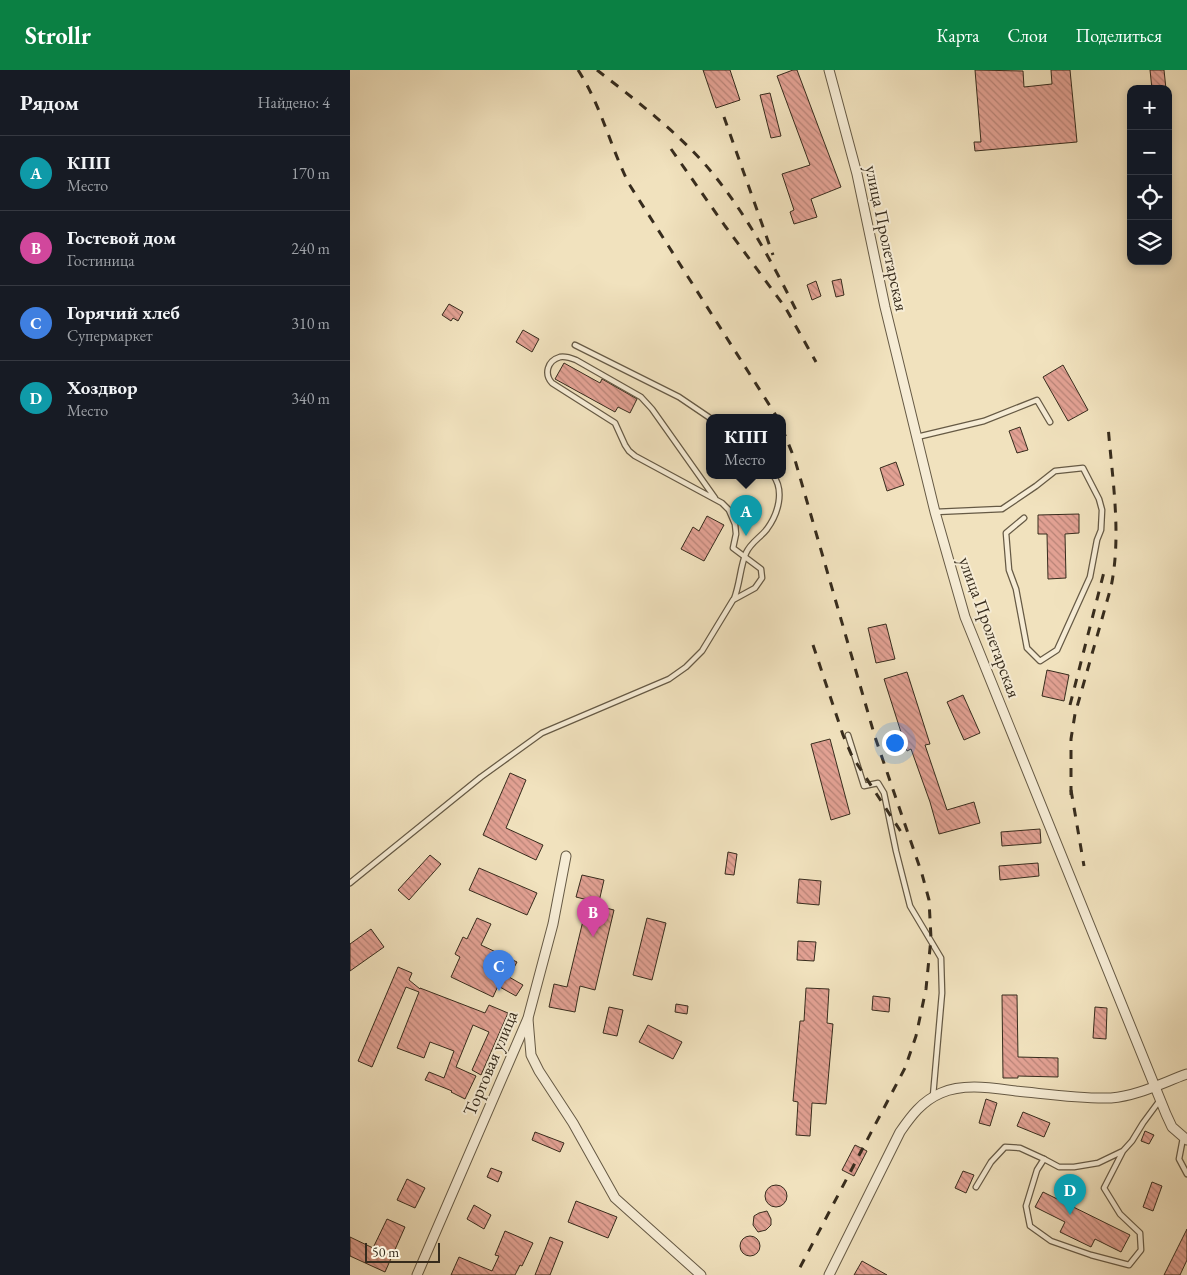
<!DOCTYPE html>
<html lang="ru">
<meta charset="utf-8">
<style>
body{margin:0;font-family:"EB Garamond",serif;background:#242831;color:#f1f3f6}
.controls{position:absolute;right:15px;top:15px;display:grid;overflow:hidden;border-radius:10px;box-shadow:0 2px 8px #0003}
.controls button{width:45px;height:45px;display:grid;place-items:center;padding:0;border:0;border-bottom:1px solid #363941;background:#171b24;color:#f1f3f6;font:25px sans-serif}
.scale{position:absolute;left:15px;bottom:12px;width:75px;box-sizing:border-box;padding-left:5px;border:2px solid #372c1d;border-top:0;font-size:14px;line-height:18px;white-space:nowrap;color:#372c1d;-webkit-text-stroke:4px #f6ecd5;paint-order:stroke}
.you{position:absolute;left:544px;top:672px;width:18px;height:18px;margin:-12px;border:4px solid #fff;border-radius:50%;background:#1a73e8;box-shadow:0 0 0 8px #1a73e833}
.badge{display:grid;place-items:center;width:32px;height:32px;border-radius:50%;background:#0b8043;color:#fff;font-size:16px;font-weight:700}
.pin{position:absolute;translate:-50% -41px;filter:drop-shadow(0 1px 2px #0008)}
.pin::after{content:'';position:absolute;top:26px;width:18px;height:15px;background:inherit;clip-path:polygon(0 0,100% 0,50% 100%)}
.popup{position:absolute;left:356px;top:344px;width:80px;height:65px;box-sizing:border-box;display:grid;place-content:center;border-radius:10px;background:#171b24;filter:drop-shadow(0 1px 4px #0005);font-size:16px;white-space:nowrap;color:#9ea1a6}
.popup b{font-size:19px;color:#f1f3f6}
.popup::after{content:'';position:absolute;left:50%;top:100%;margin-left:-10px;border:10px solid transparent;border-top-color:#171b24}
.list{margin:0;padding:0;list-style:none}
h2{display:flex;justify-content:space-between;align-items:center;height:65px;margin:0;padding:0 20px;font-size:21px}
h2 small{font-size:16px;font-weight:400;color:#9ea1a6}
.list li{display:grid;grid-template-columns:32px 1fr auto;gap:15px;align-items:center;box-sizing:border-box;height:75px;padding:0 20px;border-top:1px solid #363941}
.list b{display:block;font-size:19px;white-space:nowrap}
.list p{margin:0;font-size:16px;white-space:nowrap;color:#9ea1a6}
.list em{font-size:16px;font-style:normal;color:#9ea1a6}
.icon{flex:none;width:28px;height:28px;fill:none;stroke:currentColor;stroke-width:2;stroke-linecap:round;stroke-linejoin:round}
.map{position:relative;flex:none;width:837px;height:1205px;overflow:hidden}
header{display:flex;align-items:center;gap:30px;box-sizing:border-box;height:70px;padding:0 25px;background:#0b8043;color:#fff}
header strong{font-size:24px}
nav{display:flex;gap:28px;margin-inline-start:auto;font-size:18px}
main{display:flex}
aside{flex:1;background:#171b24}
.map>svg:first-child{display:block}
.building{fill:url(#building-back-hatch);stroke:#372c1d}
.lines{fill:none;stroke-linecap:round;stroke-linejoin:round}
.lane-casing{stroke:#665a45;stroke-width:7}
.street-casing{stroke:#665a45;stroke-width:11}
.lane{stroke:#f6ecd5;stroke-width:4.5}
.street{stroke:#f6ecd5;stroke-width:9}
.rail{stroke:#372c1d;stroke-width:3;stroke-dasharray:9 9;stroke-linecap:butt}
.labels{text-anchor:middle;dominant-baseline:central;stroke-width:4;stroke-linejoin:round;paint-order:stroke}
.street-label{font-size:18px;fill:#372c1d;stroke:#f6ecd5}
</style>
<header>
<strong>Strollr</strong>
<nav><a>Карта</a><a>Слои</a><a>Поделиться</a></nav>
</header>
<main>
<aside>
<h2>Рядом<small>Найдено: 4</small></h2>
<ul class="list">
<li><span class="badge" style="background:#0f9aa8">A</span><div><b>КПП</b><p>Место</p></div><em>170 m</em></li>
<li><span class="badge" style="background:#d1479c">B</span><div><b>Гостевой дом</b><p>Гостиница</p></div><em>240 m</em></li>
<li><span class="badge" style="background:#3f7fe0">C</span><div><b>Горячий хлеб</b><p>Супермаркет</p></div><em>310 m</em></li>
<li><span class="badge" style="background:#0f9aa8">D</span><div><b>Хоздвор</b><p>Место</p></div><em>340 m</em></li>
</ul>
</aside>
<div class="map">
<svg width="837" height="1205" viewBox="0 0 837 1205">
<defs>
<pattern id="building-back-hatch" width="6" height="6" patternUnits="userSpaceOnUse" patternTransform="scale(1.25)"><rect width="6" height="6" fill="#e2a193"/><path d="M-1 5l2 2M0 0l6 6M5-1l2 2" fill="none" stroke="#b88377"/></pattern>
</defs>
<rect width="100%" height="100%" fill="#f1e2be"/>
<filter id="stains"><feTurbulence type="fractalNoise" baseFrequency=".004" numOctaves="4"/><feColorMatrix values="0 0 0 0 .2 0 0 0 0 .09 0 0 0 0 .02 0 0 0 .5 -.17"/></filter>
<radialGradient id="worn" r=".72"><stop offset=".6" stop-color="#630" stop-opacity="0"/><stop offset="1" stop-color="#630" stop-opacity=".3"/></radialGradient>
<g class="building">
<polygon points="353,0 380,0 390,30 366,38"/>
<polygon points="443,0 447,0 491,117 461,129 467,147 444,154 440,142 444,140 432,104 460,95 427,6"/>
<polygon points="625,0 673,1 674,17 702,14 701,0 720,0 727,72 625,81 624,72 631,72"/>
<polygon points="800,0 814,0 816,19 802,19"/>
<polygon points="420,23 431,66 421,68 410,25"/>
<polygon points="491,209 494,225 486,227 482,211"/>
<polygon points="466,211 471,226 462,230 457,215"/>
<polygon points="99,234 113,242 108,251 103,248 101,251 92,245"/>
<polygon points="173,260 189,269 182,282 166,272"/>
<polygon points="214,293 250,313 252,309 287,329 280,343 268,337 265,342 205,309"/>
<polygon points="713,295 738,340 718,351 693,307"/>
<polygon points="670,357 678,380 667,383 659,361"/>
<polygon points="546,392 554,415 537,421 530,398"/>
<polygon points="729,444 729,463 715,464 716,508 698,509 697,464 688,464 688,445"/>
<polygon points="357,446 374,455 354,491 331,479 343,457 349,461"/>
<polygon points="536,554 545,589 526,593 518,558"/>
<polygon points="697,600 719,605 714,631 692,626"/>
<polygon points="557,602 580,674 575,675 597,740 624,732 630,753 589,764 580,732 561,679 557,681 534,609"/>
<polygon points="613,625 630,663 614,670 597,632"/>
<polygon points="480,669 500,744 481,750 461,674"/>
<polygon points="160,703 176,710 156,758 193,775 186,790 133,765"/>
<polygon points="690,759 691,773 652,776 651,762"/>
<polygon points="378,782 387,784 384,805 375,804"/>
<polygon points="80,785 91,794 59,830 48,820"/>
<polygon points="688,793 689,806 650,810 649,796"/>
<polygon points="129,798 187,823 177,845 119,820"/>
<polygon points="232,805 254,810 248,836 264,840 245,920 230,916 225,942 199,937 204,914 217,917 238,830 226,827"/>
<polygon points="449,809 471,811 469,835 447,833"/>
<polygon points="127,848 141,854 131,875 167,892 159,907 173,915 166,926 148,916 143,927 101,907 110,887 105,884 113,867 117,869"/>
<polygon points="297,848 316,853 302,910 283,905"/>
<polygon points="21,859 34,877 0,901 0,874"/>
<polygon points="448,871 466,872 464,891 447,890"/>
<polygon points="48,897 62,903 59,910 70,919 70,918 135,943 139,935 158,943 131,1005 122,1000 139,962 123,955 106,997 126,1006 115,1029 101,1022 102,1021 75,1010 79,1002 94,1008 104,981 80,972 74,988 47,978 69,922 56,917 22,997 8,991"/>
<polygon points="456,918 479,919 477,953 483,954 476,1034 462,1033 460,1066 446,1065 448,1032 443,1031 450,951 454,951"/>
<polygon points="652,925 667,925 668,987 708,988 708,1007 668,1006 668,1008 653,1008"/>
<polygon points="523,926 540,928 539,942 522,940"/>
<polygon points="326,934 338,936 337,944 325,942"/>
<polygon points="259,937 273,940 267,966 253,963"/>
<polygon points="745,937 757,938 756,969 743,968"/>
<polygon points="298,955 332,972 323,989 289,972"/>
<polygon points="636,1029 647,1033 640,1056 629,1053"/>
<polygon points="673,1042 700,1053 694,1067 667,1056"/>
<polygon points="795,1061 804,1065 799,1074 791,1071"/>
<polygon points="185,1062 214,1073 210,1082 182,1070"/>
<polygon points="505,1075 517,1081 504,1106 492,1100"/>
<polygon points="141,1098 152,1102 148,1112 137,1107"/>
<polygon points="613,1101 624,1105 616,1123 605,1118"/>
<polygon points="57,1109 75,1118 65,1138 47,1130"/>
<polygon points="802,1112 812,1116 803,1141 793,1137"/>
<circle cx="426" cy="1126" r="11"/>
<polygon points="693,1122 780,1165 771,1182 745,1169 741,1177 710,1162 715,1152 685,1137"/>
<polygon points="226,1131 267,1147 258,1168 218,1152"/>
<polygon points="124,1135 141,1145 134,1159 117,1149"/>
<polygon points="417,1141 421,1149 421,1155 416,1160 408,1162 403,1155 404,1146 409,1143"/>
<polygon points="37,1149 55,1157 35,1202 0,1186 0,1167 23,1178"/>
<polygon points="837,1159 837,1190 830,1205 814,1205"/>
<polygon points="155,1161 183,1173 172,1196 170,1195 165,1205 101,1205 109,1187 142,1201 149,1186 145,1185"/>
<circle cx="400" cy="1176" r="10"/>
<polygon points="200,1167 213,1172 200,1205 185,1205"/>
<polygon points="512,1191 537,1205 504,1205"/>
</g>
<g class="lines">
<defs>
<g id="lane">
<polyline points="225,275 329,327 360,348"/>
<polyline points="567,367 634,351 687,330 700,352"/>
<polyline points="585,442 652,439 686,416 705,401 733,398 749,429 752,440 751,460 747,470 740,507 707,580 690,591 677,578 666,519 659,500 656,463 674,448"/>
<path d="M384,529C390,514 390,497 396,483C401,472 410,468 417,459C428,444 435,421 423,405"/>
<polyline points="498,665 514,716 528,713 534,723 546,781 560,836 591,888 592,923 583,1026"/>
<path d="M0,813L131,707L192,663L319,609L336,597L352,581L383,530L405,518L412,508L411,499L383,478L386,464L385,454L379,440L372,433L285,386L279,381L275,375L265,353L202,313C194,304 197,291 210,287C216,286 221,288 226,290L291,327L302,339L365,428"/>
<polyline points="833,1068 829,1089 837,1104"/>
<polyline points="773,1081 754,1118 770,1144 790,1163 791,1180 779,1195 741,1185 701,1171 680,1156 676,1136 687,1100 694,1089 709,1097 724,1097 748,1093 773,1081 782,1071 793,1053 810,1030"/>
<polyline points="626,1117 641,1092 655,1077 670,1078 694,1089"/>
</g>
<g id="street">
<polyline points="479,0 507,104 535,237 585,442 615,547 816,1044 822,1057 837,1070"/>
<polyline points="178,949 181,985 189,1001 223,1053 265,1128 351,1205"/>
<polyline points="67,1205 178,948 203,854 216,786"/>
<path d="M479,1205L550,1062C561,1046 572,1031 591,1023C614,1013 642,1018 666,1021C697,1024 729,1029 761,1028C787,1026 812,1013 837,1004"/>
</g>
</defs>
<use href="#lane" class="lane-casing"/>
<use href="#street" class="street-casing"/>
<use href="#lane" class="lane"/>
<use href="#street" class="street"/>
<g class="rail">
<path d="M228,0C251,35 260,76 279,114L427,347"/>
<path d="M247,0C283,28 322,58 353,92C391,135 420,188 446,240"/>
<polyline points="374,47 423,185"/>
<polyline points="321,79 375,156 435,237 466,292"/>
<polyline points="432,358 445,390 525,667 572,804 579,830 581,868 576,919 566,966 555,998 446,1205"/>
<polyline points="463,575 493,665 502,686 555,768"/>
<polyline points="720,635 754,502"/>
<polyline points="721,720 734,796"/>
<path d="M721,725V669L725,644L761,517C772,464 762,408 758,355"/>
</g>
</g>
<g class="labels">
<g class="street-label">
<text transform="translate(537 168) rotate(78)">улица Пролетарская</text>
<text transform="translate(640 557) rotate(70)">улица Пролетарская</text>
<text transform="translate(140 993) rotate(-67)">Торговая улица</text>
</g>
</g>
<rect width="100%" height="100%" filter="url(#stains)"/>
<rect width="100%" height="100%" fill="url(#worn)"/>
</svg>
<div class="controls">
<button>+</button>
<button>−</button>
<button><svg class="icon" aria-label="locate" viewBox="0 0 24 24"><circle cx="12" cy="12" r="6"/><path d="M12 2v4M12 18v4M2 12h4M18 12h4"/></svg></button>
<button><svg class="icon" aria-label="layers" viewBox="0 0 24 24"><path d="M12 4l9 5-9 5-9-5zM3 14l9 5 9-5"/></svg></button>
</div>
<div class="scale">50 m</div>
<div class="you"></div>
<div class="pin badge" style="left:396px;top:466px;background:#0f9aa8">A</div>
<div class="popup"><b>КПП</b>Место</div>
<div class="pin badge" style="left:243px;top:867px;background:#d1479c">B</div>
<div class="pin badge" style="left:149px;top:921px;background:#3f7fe0">C</div>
<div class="pin badge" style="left:720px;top:1145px;background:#0f9aa8">D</div>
</div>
</main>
